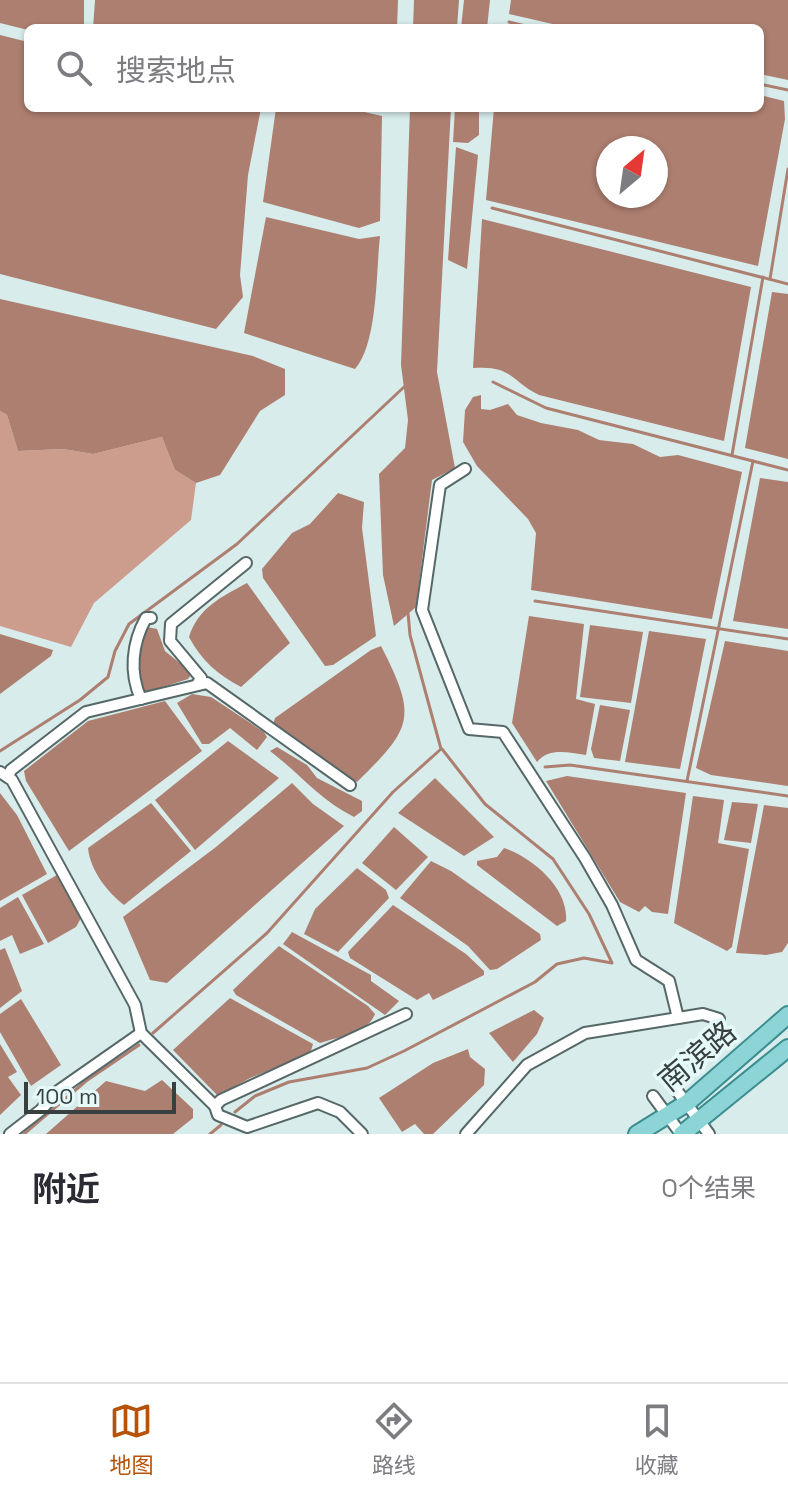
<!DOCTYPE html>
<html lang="zh">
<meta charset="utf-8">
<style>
body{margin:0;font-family:"Space Grotesk","Noto Sans SC",sans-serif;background:#f7f7f7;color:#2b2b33}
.compass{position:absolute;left:596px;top:136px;width:72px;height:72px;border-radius:50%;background:#fff;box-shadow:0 2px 6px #0004;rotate:29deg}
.scale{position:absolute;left:24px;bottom:20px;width:152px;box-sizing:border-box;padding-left:8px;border:4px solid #373f3f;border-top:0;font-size:22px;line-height:28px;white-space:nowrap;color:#373f3f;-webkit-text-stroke:6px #e6f9f9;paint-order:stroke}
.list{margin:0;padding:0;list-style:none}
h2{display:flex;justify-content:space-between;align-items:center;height:104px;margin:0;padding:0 32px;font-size:34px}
h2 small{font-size:26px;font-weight:400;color:#7c7c81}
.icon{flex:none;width:44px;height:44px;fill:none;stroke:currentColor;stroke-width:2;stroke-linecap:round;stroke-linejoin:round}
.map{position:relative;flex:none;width:788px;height:1134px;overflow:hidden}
.search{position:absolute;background:#fff;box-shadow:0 2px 6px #0004;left:24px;right:24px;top:24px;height:88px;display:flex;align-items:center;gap:20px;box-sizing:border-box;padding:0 28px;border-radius:12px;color:#7c7c81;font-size:30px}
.sheet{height:248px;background:#fff}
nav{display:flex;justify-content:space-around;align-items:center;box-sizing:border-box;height:112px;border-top:2px solid #e1e1e2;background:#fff;font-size:22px;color:#7c7c81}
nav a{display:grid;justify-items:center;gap:4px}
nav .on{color:#b45309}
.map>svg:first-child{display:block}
.forest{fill:#cc9c8d}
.water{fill:#ad7f70;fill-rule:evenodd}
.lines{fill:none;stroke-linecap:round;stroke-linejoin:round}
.stream{stroke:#ad7f70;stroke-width:3}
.minor-casing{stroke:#566767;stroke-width:14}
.primary-casing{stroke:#3c8d90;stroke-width:20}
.minor{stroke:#fff;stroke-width:10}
.primary{stroke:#8cd4d6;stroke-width:16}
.labels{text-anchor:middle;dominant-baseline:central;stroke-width:7;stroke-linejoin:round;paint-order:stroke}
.street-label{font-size:30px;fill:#373f3f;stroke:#e6f9f9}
</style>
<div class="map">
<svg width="788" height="1134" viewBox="0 0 788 1134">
<rect width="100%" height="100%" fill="#d8ecec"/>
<polygon class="forest" points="0,411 7,415 18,451 63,449 93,454 162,437 175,470 196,483 191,520 94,603 71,647 0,626"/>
<g class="water">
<polygon points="0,0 84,0 84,28 28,30 0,23"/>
<polygon points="95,0 398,0 397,28 93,28"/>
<polygon points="414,0 459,0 457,28 413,28"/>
<polygon points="464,0 490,0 487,28 461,28"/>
<polygon points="511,0 788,0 788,80 760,74 760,28 570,28 509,14"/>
<polygon points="0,35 28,42 28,108 261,108 248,175 240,275 243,297 216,329 0,274"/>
<path d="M760,95L784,101L785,119L758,266L486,200L494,108H760ZM656,148V196H608V148Z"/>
<polygon points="276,108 347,108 382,116 380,221 359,228 263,202"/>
<polygon points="410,108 451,108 437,372 455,468 432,480 416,607 394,626 383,575 379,474 405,448 408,420 401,365"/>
<polygon points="455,108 479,108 479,135 468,143 453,142"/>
<polygon points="456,147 478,155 467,269 448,260"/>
<path d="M266,217L359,239L380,236C376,271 378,343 355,369L244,333Z"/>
<path d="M482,219L751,287L724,441L539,395C510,381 513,365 473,368Z"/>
<polygon points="772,292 788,294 788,459 745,448"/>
<polygon points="0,299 253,356 285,369 285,395 260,411 220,475 196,483 175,470 162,437 93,454 63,449 18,451 7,415 0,411"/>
<polygon points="481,395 481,409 490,410 508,404 517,415 541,423 578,430 599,440 633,444 660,457 678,455 742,472 712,619 531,590 536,533 528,519 477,466 463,442 465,410 473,397"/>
<polygon points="760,478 788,482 788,629 733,621"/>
<polygon points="338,493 364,502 362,528 376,636 333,665 325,666 263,578 262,569 292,533 310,524"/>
<path d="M247,583L290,643L241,687C218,675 201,660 189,637C198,608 221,597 247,583Z"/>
<path d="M529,616L584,624L576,699L595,704L586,755C568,753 550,747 537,762L512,723Z"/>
<polygon points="590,625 643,632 631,703 580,697"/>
<polygon points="147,627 157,629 165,651 192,673 188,679 144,693 134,681 140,655 138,644"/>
<polygon points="649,631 706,639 680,769 625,762"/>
<polygon points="0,634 53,650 51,656 0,694"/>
<polygon points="725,641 788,651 788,786 711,775 696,768"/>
<path d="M381,646C418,718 412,728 357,782L273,724L275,718L371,650Z"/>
<polygon points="192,694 211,697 264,732 267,737 257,750 230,728 209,744 202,744 177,703"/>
<polygon points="165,701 202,751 69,851 26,781 24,771 88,721"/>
<polygon points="600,705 630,710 620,761 594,758 591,749"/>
<polygon points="228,741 279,778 195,850 155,800"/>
<path d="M277,747L307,765L317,778L362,801V811L354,817C320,800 299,773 270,751Z"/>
<polygon points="567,776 686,793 668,914 652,912 645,906 639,912 620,902 546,781"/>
<polygon points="435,778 494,837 464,856 398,813"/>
<polygon points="292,783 313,804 344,826 167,983 150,980 123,917 216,847"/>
<polygon points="0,793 17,815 47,874 0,901"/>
<polygon points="693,796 724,800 718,843 749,849 732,947 727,951 674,923"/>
<polygon points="732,802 758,804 751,843 724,840"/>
<path d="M151,803L191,851L124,905C107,892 90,870 88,848Z"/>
<polygon points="764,805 788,808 788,943 782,952 766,955 736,953"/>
<polygon points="394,827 428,857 396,890 362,863"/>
<path d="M504,848C532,857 569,888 566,921L557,926L477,865V861L497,857Z"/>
<polygon points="431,861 451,871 540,934 541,940 497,969 490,970 468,946 400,898"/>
<polygon points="357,868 386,890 389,898 338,952 304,934 315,909"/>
<polygon points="57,875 81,918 76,927 48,943 22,895"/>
<polygon points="18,897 44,944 20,954 12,935 0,941 0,908"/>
<polygon points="393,905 466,954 484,971 484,975 433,1000 429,993 417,1000 350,958 348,952"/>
<polygon points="292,932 371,975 371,981 399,1001 385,1015 283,944"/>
<path d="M279,946L368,1006L375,1014C368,1033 338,1037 320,1043L236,995L233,990Z"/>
<polygon points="5,948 22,991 0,1008 0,950"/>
<polygon points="230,998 313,1044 310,1054 250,1078 218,1096 173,1050"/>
<polygon points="21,999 61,1065 31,1086 0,1032 0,1014"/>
<polygon points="534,1010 544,1018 537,1034 513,1062 489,1033"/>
<polygon points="0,1044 17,1072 8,1077 21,1095 0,1115"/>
<polygon points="468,1049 470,1057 485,1069 484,1085 433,1134 424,1134 415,1124 402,1132 379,1098 433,1063"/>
<polygon points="162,1080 193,1109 193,1118 173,1134 46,1134 106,1081 145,1091"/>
</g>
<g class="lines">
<g class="stream">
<polyline points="509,22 534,28"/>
<polyline points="760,84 788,90"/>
<polyline points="492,208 788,284"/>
<polyline points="770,279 788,169"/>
<polyline points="493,382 546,408 788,470"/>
<polyline points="732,455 763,277"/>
<polyline points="535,601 788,639"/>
<polyline points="0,751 80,700 108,677 115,651 129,624 237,544 404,387"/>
<polyline points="545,767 570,765 788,796"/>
<polyline points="687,781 753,461"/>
<polyline points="153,1033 267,933 393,792 441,749 410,635 408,613"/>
<polyline points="235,1112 255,1096 289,1082 367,1068 404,1051 535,982 557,964 584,958 612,963 589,914 553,859 485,804 442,749"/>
<polyline points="24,1134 86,1081 139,1045"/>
<polyline points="210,1134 221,1125"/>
</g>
<defs>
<g id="minor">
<polyline points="465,469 440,485 422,610 469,729 503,732 585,858 612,905 636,960 669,981 678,1018"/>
<polyline points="197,685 201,678 170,641 171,624 246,563"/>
<path d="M141,699C129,673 132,643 146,618H151"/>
<polyline points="0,772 12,780 135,1005 141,1033 215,1106 218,1115 247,1127 318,1103 340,1112 362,1134"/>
<polyline points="8,777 11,770 86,712 207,683 350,785"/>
<polyline points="672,1084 709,1134"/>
<polyline points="653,1096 681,1134"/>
<polyline points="215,1106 221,1100 406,1014"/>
<polyline points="10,1134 41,1110 58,1091 141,1033"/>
<polyline points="466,1134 527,1065 585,1033 703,1014 719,1019"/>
</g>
<g id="primary">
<polyline points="637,1134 687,1103 788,1015"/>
<polyline points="682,1134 788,1048"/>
</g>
</defs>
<use href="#minor" class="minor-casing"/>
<use href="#primary" class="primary-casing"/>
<use href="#minor" class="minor"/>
<use href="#primary" class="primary"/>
</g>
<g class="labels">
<g class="street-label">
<text transform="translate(697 1056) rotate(-40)">南滨路</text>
</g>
</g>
</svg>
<svg class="compass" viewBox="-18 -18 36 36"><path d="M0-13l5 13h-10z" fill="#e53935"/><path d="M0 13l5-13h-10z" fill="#7c7c81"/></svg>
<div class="scale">100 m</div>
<div class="search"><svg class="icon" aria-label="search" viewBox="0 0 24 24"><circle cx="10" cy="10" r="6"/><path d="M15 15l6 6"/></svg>搜索地点</div>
</div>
<section class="sheet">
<h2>附近<small>0个结果</small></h2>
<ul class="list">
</ul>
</section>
<nav>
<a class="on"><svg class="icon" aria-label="map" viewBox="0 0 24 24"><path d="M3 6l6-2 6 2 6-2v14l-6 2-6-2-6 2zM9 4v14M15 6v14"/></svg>地图</a>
<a><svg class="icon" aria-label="directions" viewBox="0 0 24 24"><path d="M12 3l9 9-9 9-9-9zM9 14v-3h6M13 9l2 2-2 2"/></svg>路线</a>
<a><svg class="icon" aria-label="saved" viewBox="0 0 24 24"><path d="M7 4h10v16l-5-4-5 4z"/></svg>收藏</a>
</nav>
